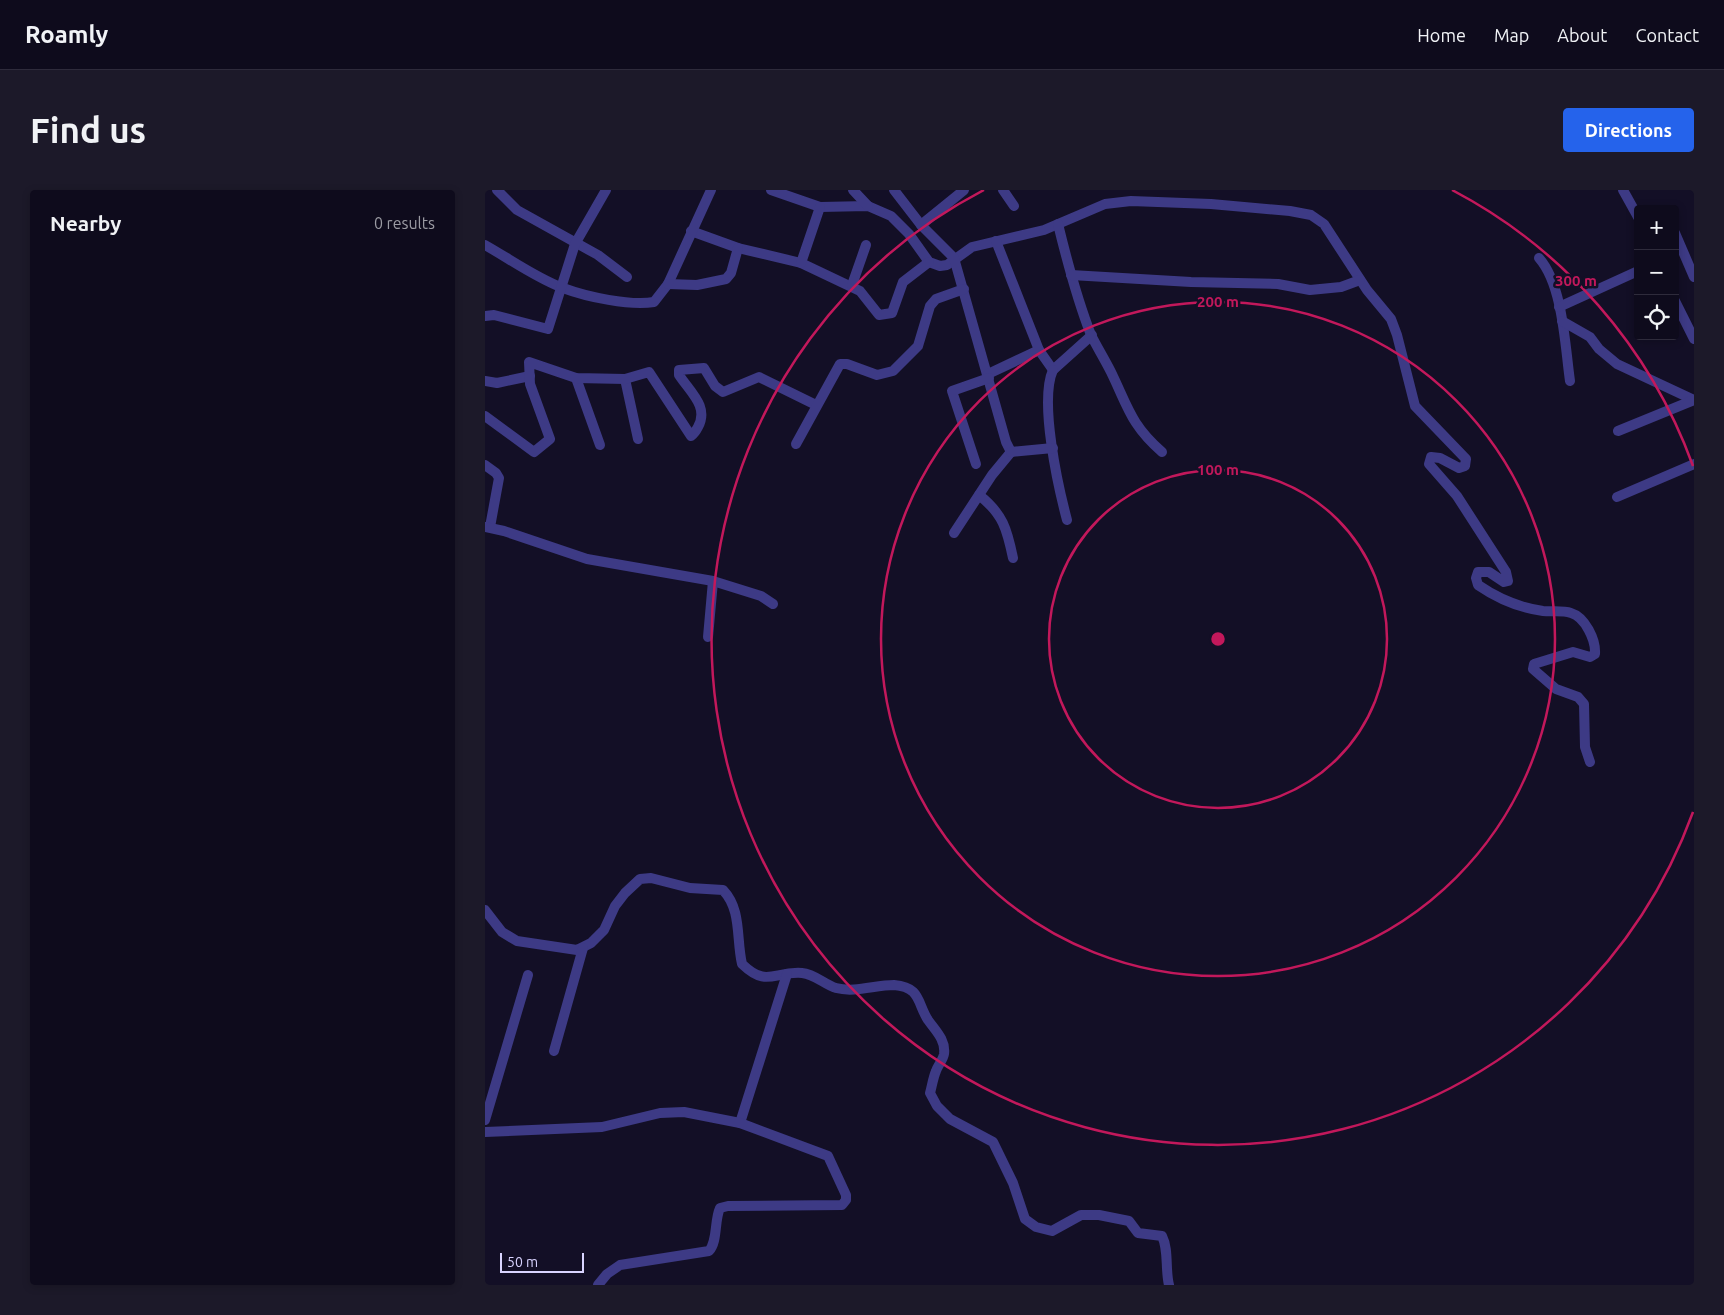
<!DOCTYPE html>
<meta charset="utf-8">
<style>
body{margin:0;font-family:Ubuntu,sans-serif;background:#1c1929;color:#f1f3f6}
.controls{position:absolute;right:15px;top:15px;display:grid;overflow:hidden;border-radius:5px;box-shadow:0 2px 8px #0003}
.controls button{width:45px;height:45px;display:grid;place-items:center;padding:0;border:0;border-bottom:1px solid #2e2b3b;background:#0e0b1c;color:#f1f3f6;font:25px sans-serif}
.scale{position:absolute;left:15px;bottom:12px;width:84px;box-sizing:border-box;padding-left:5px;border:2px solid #d9d4ff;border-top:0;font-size:14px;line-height:18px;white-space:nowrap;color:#d9d4ff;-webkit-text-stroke:4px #130f26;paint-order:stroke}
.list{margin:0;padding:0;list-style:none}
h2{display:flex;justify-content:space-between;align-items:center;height:65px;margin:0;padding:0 20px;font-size:21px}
h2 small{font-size:16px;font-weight:400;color:#9b9ba3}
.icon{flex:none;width:28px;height:28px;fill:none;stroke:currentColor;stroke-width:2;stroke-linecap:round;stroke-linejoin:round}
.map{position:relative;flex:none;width:1209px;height:1095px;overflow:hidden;border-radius:5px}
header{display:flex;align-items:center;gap:30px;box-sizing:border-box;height:70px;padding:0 25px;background:#0e0b1c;border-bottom:1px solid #2e2b3b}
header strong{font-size:24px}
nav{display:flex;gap:28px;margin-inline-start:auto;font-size:18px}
.intro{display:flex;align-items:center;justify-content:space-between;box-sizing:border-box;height:120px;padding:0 30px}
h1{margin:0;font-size:35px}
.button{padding:12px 22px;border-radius:5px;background:#2563eb;color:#fff;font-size:18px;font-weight:700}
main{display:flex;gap:30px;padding:0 30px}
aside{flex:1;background:#0e0b1c;border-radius:5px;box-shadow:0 2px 8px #0003}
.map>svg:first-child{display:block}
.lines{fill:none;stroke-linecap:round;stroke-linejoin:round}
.minor{stroke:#3d3a85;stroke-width:10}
.ring{fill:none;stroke:#c2185b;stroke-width:2.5}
.centre{fill:#c2185b;stroke:#130f26;stroke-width:2.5}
.ring-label{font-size:15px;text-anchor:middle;font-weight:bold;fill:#c2185b;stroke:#130f26;stroke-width:5;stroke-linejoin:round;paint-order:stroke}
</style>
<header>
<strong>Roamly</strong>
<nav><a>Home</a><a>Map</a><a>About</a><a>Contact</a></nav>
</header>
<div class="intro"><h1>Find us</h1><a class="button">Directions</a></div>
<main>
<aside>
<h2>Nearby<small>0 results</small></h2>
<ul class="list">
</ul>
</aside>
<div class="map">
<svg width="1209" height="1095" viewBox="0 0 1209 1095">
<rect width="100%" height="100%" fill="#130f26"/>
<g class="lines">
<g class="minor">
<polyline points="12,0 32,20 113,65 142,87"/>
<path d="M286,0L335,17L383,16L406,26L424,44L444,72L455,76L462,75L487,57L559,40L620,14L646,11L726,14L805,21L826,25L839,34L882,100L906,129L912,145L930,216L981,269L980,276L974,278L955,268L946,267L944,274L972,306L1021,382L1023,391L1019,392L1004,382H993L991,388L993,395C1012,408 1036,418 1058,421C1067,422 1077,420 1086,423C1100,427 1111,450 1110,464L1105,467L1088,462L1049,474L1048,479L1071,499L1093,507L1099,514L1100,557L1105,572"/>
<polyline points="368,0 383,16"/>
<polyline points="409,0 436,35 469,68 521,252 526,262 507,285 469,343"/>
<polyline points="518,0 529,16"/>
<polyline points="1138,0 1153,27"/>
<path d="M573,34C582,71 592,109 606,145C612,157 620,170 626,182C643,217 646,235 677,262"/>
<polyline points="436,35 479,0"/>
<polyline points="206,41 253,58 316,73 375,101 394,125 407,123 418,92 444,72"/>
<polyline points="1190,43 1209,87"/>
<path d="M0,55C25,69 51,88 78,98C102,107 145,116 169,112L183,94L226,0"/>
<path d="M1054,68C1078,95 1080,156 1085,191"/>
<polyline points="316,73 335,17"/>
<polyline points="586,85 706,92 793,94 825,100 856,97 875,90"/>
<polyline points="183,94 212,95 241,89 246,83 253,58"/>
<polyline points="367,95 381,55"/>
<polyline points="1190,111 1209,149"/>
<polyline points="1074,117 1153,81"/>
<polyline points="0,126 9,125 63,139 90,54 121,0"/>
<polyline points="1077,131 1105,147 1114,159 1132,174 1209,210"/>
<polyline points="554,160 568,180 607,145"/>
<path d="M568,180C554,211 573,296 582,330"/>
<polyline points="503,184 554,160 511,51"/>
<polyline points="91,188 115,255"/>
<polyline points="140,189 153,249"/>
<polyline points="0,191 12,193 45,186"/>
<path d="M0,226L49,262L65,249L45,194L44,172L91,188L140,189L164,182L206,246C210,243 211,241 213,237C224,217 206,203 194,185V180L219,178L230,196L238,202L274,187L331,215"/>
<polyline points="1133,241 1209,210"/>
<polyline points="311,254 355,174 362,174 392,185 408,181 433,156 445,116 451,109 479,99"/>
<polyline points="526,262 568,258"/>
<polyline points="491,274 467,201 504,188"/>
<polyline points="0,275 11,283 14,288 5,337"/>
<path d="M494,305C518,324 522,339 528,368"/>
<polyline points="1132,307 1209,274"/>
<polyline points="0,337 19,341 102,369 228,391 276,406 288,414"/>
<polyline points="223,447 228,391"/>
<path d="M0,720L17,742L32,751L92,760L106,753L119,740L130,716L140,703L155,689L166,688L205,698L238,700C257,720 251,748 257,774C282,798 288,781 317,783C330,784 340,795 351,798C370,803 390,795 409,795C436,797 432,813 443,830C450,840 461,850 459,864C458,870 453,875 451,881C448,888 447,896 445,903L452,916L465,929L508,952L528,993L540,1029L551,1037L567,1041L596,1025H614L644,1031L653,1043L677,1046C684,1060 680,1079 684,1095"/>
<polyline points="69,861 98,758"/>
<polyline points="0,930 43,785"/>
<polyline points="255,933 302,784"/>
<path d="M0,942L117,937L175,923L199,922L255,933L343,966L361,1005V1010L357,1015L243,1016L235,1018C229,1031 233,1051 224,1061L135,1075L122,1084L113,1095"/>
</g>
</g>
<g class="ring">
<circle cx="733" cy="449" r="169"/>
<circle cx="733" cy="449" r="337"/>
<path d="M1208 622A506 506 0 1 1 499 0M967 0A506 506 0 0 1 1208 276"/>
</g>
<circle cx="733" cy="449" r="8" class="centre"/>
<g class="ring-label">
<text x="1091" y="96">300 m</text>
<text x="733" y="117">200 m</text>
<text x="733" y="285">100 m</text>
</g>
</svg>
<div class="controls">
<button>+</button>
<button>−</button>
<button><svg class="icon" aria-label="locate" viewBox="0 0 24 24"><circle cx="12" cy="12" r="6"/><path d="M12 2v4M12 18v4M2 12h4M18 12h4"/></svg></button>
</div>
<div class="scale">50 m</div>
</div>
</main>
